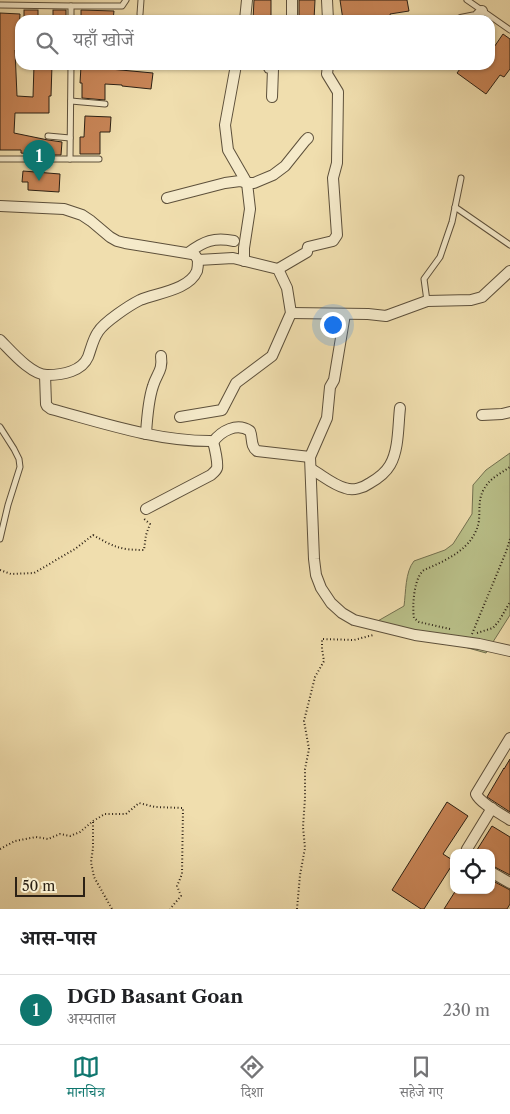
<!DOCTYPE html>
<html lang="hi">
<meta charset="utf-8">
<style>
body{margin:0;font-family:"Libre Caslon Text","Noto Serif Devanagari",serif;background:#f6f6f6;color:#202124}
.controls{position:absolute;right:15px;bottom:15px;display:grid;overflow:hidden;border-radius:10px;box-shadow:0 1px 4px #0004}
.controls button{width:45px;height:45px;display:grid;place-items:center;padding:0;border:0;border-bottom:1px solid #e0e0e0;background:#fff;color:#202124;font:25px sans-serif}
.scale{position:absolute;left:15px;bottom:12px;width:70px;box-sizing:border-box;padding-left:5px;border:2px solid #2c2115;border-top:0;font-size:14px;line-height:18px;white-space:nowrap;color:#2c2115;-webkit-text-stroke:4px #f5eaca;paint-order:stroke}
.you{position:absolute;left:332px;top:324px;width:18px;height:18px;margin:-12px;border:4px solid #fff;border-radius:50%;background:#1a73e8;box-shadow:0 0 0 8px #1a73e833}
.badge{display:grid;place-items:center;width:32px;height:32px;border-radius:50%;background:#0f766e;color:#fff;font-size:16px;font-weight:700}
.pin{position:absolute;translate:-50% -41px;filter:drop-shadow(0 1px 2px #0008)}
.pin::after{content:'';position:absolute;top:26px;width:18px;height:15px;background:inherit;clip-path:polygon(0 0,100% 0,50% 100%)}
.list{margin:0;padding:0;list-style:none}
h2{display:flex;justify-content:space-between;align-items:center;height:65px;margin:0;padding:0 20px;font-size:21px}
h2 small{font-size:16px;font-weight:400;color:#757577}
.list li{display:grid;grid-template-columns:32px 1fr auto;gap:15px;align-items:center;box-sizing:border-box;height:70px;padding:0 20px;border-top:1px solid #e0e0e0}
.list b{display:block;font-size:19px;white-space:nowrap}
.list p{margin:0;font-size:16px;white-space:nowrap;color:#757577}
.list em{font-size:16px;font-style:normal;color:#757577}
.icon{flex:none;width:28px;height:28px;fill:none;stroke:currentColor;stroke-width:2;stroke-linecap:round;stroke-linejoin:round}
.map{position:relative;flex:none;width:510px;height:909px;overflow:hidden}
.search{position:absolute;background:#fff;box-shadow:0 1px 4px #0004;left:15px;right:15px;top:15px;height:55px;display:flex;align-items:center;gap:12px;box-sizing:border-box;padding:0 18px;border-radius:15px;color:#757577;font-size:19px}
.sheet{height:135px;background:#fff}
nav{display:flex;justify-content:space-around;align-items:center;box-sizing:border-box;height:70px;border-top:1px solid #e0e0e0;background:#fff;font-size:14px;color:#757577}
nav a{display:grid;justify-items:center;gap:2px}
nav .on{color:#0f766e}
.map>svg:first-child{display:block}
.green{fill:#bac18a;stroke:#737150}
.building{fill:#c88557;stroke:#2c2115}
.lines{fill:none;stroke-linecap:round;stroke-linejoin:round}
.lane-casing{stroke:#5d503b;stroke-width:7}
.street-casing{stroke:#5d503b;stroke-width:12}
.path{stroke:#2c2115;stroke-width:2;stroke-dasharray:1 2.5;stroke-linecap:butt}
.lane{stroke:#f5eaca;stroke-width:5}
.street{stroke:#f5eaca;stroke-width:10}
</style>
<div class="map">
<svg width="510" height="909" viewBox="0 0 510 909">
<rect width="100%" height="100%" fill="#f0deae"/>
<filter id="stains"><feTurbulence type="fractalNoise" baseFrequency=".004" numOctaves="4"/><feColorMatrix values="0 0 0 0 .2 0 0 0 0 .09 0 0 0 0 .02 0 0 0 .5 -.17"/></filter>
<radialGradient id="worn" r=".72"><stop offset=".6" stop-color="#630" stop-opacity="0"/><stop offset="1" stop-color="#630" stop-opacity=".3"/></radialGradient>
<path class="green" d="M510,453V615L486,653L376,622L404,606C406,592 405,572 414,561L445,550L453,544L472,514L473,485L486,470Z"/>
<g class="building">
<polygon points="254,0 271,0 271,20 253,20"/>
<polygon points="299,0 315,0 314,20 299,20"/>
<polygon points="340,0 407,0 409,11 390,14 391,20 343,20"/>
<rect x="24" y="10" width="14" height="10"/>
<rect x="53" y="10" width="13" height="10"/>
<polygon points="81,10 114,11 113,20 81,20"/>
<polygon points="0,13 20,14 19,30 17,30 16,50 15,50 17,96 33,97 34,65 52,65 51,96 49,96 49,113 15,113 14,133 48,140 62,142 61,155 39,155 21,153 21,150 0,150"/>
<polygon points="503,34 510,39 510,69 504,77 500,75 486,94 457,73 463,65 490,65 490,53"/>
<polygon points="81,66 110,68 110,69 153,73 151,89 122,86 122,85 105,84 105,100 82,98 82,83 80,83"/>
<polygon points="85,116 111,117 110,132 100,132 100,154 80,154 80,137 84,137"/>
<polygon points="23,171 60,174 59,192 28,190 28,182 22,182"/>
<polygon points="510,759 510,812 487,797 504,768 504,769"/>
<polygon points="447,802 468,816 443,854 454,861 454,862 424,909 421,909 392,890"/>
<polygon points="492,826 510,837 510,875 491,865 491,853 475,853"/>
<polygon points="491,880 510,890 510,904 507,909 444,909 456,890 491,890"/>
</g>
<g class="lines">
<defs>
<g id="lane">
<polyline points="467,0 510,30"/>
<polyline points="0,5 71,6 71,20"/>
<polyline points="71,6 122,6 126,0"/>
<polyline points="140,14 141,0"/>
<polyline points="71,101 105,104"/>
<polyline points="48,136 70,138"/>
<polyline points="0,159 70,159 71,65"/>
<polyline points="70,159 99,159"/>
<polyline points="455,207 510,245"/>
<polyline points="427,301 424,279 440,257 452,222 461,178"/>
<polyline points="0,427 14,449 19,459 20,467 8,505 0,539"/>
</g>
<g id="street">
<polyline points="292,0 292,20"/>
<polyline points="327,0 328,20"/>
<polyline points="245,20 247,0"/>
<polyline points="461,20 476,17 482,11"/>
<polyline points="236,65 225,125 228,150 247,183 250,209 244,248 244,261"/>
<polyline points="268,65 269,68 273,69 272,97"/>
<polyline points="167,198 225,183 240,181 247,183 254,183 273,175 285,166 305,141 308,138"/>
<polyline points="0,206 64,209 82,215 91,221 110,237 117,241 125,243 192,254 195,255 198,260 233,258 278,269 287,288 291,313 272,356 236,383 222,410 180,417"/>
<path d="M188,253C204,241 214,237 234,241"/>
<polyline points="278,269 307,252 308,247 333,241 337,235 333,178 337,163 338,92 327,74 328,65"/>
<polyline points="291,313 368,314 386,316 427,301 471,300 482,297 510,271"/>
<polyline points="345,314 334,380 330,387 327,418 310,457 314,559 316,575 321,588 331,603 342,613 354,620 415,635 479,644 510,651"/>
<path d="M0,340C11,351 32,376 48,375C63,375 82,371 88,357C91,349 93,339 98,332C104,322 130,305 140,300C157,293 189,290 197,271C198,267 198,263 198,260"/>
<path d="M45,375L46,404L47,406L51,409C103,423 156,441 210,441L213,442C215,448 218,463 217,468C216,471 213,473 211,475L146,509"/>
<polyline points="482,415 502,414 510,412"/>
<path d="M146,434C147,418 148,401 153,386C157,373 163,371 161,356"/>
<path d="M213,442C221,431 237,422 250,431C253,438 250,446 257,451L310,457"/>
<path d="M311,469C322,475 333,485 345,488C353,491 363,488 370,483C377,479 386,472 390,465C399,450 398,425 400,408"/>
<path d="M510,738L476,794C481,804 500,813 510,820"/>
<polyline points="466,853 467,849 492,808"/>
<polyline points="491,872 510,883"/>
</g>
</defs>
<use href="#lane" class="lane-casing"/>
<use href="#street" class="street-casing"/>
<g class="path">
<path d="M0,570L11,574L34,573L75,549L93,535C114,547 120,550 144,550L146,535L150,524L143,518"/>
<path d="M450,629L419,622L414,618C412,606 414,577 424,570C447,560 475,548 479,520C480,509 478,499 484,489C489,479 501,473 510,467"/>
<polyline points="477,633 493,628 499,621 510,602"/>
<polyline points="472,634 506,552 510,539"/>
<polyline points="93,822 93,848 91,862 94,877 112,909"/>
<polyline points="0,849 15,841 36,837 48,839 60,834 70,836 80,832 93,821 105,814 126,814 139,803 155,807 183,808 182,874 177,886 181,896 170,909"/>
<polyline points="297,909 300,875 305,848 303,827 305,798 305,769 309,749 304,721 315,677 324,661 322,649 322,639 354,640 373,635"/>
</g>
<use href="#lane" class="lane"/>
<use href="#street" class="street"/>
</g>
<rect width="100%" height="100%" filter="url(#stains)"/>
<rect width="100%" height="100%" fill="url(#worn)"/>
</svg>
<div class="controls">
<button><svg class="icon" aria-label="locate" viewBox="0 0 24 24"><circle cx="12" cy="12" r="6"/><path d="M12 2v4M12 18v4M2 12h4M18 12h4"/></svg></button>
</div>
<div class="scale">50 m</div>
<div class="you"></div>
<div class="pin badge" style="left:39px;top:181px">1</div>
<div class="search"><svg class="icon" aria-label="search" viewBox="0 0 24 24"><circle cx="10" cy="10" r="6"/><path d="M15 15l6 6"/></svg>यहाँ खोजें</div>
</div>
<section class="sheet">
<h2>आस-पास<small></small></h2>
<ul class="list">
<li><span class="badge">1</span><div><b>DGD Basant Goan</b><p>अस्पताल</p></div><em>230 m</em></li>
</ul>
</section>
<nav>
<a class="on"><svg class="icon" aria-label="map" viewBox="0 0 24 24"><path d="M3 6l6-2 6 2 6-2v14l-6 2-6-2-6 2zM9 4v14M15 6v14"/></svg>मानचित्र</a>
<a><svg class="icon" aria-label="directions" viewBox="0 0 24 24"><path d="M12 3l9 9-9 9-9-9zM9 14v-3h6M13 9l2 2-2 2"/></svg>दिशा</a>
<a><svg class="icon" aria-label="saved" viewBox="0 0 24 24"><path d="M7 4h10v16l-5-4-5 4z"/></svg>सहेजे गए</a>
</nav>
